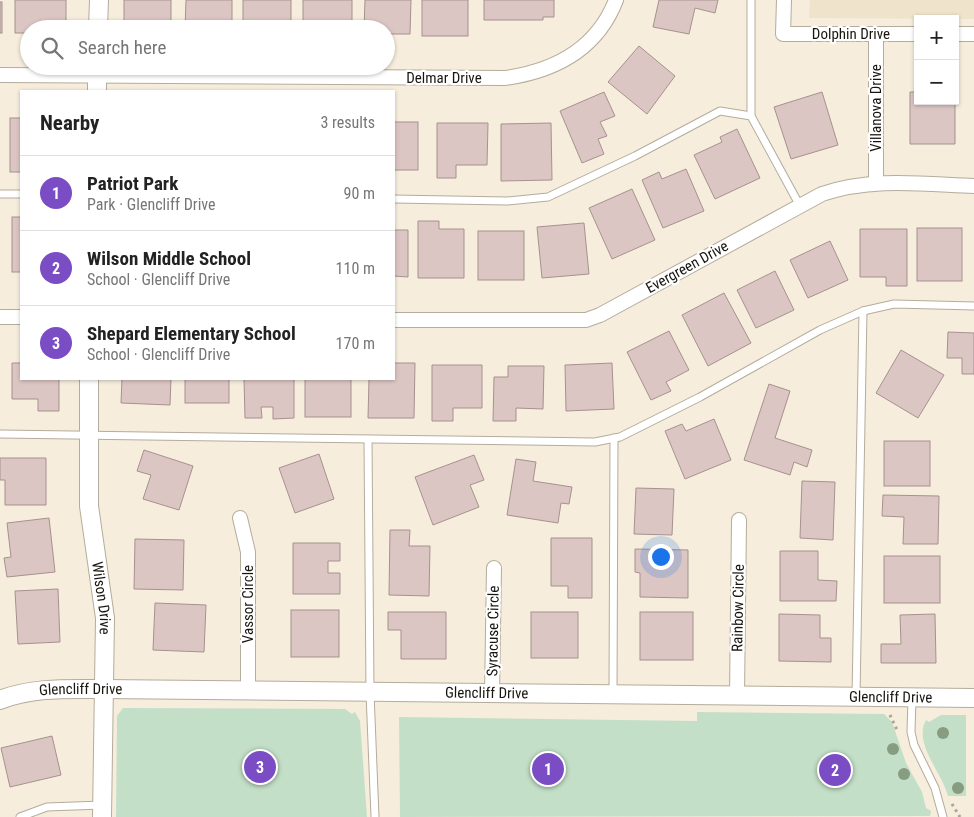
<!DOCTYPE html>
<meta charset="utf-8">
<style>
body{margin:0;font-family:"Roboto Condensed",sans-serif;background:#f2f2f2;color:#222}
.controls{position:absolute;right:15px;top:15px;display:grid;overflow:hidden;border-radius:0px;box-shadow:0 1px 4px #0004}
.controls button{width:45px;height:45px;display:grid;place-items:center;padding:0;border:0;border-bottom:1px solid #e0e0e0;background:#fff;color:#222;font:25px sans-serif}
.you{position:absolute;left:660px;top:556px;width:18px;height:18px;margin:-12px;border:4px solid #fff;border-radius:50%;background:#1a73e8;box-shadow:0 0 0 8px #1a73e833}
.badge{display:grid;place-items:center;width:32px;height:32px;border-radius:50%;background:#7a4dc5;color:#fff;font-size:16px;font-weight:700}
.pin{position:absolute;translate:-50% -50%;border:2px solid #fff;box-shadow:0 1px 5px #0006}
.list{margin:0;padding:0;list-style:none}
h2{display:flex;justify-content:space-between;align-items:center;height:65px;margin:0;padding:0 20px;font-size:21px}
h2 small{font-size:16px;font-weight:400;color:#767676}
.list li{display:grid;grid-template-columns:32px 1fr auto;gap:15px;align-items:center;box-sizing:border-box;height:75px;padding:0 20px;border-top:1px solid #e0e0e0}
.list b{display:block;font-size:19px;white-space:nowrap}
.list p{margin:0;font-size:16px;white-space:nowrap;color:#767676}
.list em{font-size:16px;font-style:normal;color:#767676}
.icon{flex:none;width:28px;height:28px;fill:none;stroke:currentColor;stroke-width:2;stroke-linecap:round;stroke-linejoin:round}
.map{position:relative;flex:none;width:974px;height:817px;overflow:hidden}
.search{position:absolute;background:#fff;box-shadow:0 1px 4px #0004;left:20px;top:20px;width:375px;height:55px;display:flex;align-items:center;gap:12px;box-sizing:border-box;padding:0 18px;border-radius:28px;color:#767676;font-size:19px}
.panel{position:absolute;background:#fff;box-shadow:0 1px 4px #0004;left:20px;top:90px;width:375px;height:290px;border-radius:0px}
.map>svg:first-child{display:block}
.built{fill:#efe4cb}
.green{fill:#c4dfc7}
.building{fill:#dcc6c4;stroke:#a6918f}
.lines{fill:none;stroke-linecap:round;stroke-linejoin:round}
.service-casing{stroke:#b4ac9c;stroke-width:9}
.minor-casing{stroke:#b4ac9c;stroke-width:16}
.tertiary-casing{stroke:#b4ac9c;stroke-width:20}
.path{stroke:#aba497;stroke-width:3;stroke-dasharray:2.5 4;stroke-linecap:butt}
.service{stroke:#fff;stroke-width:7}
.minor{stroke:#fff;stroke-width:14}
.tertiary{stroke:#fff;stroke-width:18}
.tree{fill:#879c80}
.labels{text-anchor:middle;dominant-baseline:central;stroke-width:4.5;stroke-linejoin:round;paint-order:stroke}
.street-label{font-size:15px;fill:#18150f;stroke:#fff}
</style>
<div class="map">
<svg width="974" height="817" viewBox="0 0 974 817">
<rect width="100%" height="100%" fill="#f6eddc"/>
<polygon class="built" points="810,0 974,0 974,19 809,18"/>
<g class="green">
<polygon points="123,708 345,709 352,714 355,712 360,721 367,817 116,817 117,716"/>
<polygon points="697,712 884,714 892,722 906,763 922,792 926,808 931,811 930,816 400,817 399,717 697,721"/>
<path d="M941,715H966V796H948C942,772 913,744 926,720L929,722Z"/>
</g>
<g class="building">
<polygon points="15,0 66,0 66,29 29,29 29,33 15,33"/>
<rect x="124" y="0" width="47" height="29"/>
<polygon points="186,0 232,0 232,29 185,29"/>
<rect x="243" y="0" width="48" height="29"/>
<rect x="303" y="0" width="49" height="29"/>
<polygon points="365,0 411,0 410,34 386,34 386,29 364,29"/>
<rect x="422" y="0" width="46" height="36"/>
<polygon points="484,0 554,0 554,17 543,17 543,20 484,20"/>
<polygon points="659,0 718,0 715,13 695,8 689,34 653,27"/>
<rect x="0" y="2" width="2" height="31"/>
<polygon points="639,46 675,76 647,114 608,82"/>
<polygon points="604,92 615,116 600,122 607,136 598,139 604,154 582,163 560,111"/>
<polygon points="822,92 838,145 791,159 774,107"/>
<polygon points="910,92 918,92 918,101 955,101 955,144 910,144"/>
<rect x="10" y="118" width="11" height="54"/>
<rect x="394" y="122" width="24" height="48"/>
<polygon points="437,123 488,123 487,165 456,165 456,178 437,178"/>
<polygon points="551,123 552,180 501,181 501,124"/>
<polygon points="737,129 760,178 715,199 694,155 722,142 720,137"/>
<polygon points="686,169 704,211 663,228 642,180 659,172 662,179"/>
<polygon points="632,189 655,240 612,259 589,208"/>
<rect x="12" y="217" width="9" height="55"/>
<polygon points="418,221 439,221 439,229 464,229 464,278 418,278"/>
<polygon points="584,223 589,274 542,278 537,227"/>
<rect x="917" y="228" width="45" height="53"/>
<polygon points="860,229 907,229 907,286 886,286 886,277 860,277"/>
<polygon points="394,230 408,230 408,277 394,276"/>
<rect x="478" y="231" width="46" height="49"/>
<polygon points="830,241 848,280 808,298 790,260"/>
<polygon points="775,271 794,310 756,328 737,290"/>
<polygon points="724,293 751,343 708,366 682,315"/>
<polygon points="669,331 689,370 666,382 671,391 651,400 627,352"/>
<polygon points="948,332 974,333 974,374 962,374 962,358 947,358"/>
<polygon points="901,350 944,375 918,418 876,393"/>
<polygon points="12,363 21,363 21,379 59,379 59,411 38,411 38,399 12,399"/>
<polygon points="394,363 415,363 414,418 368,418 369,379 394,379"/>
<polygon points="612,363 614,409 566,411 565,365"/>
<polygon points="432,365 482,365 482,408 453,408 453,421 432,421"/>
<polygon points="508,366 544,366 543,409 516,408 516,421 493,421 494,377 508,377"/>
<polygon points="122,379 171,379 170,405 121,403"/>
<rect x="185" y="379" width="44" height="24"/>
<polygon points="244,379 294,379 294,418 273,419 273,407 261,407 262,418 245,418"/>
<rect x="305" y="379" width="46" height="38"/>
<polygon points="769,384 790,391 775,438 812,450 807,467 794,462 790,475 744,460"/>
<polygon points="714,419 731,460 685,479 665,431 682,424 686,431"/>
<rect x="884" y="441" width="46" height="45"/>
<polygon points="144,450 193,466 179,510 143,499 151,475 137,471"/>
<polygon points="319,454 334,499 295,513 279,468"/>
<polygon points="474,455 484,480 470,485 479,507 433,525 415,477"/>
<polygon points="0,458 46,458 46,505 5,505 5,480 0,480"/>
<polygon points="516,459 536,462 533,481 572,487 569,504 561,503 558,523 507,515"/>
<polygon points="802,481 835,482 833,540 800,538"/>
<polygon points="636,488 674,489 672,535 634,534"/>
<polygon points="883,495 939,496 938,544 903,544 904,517 882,516"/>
<polygon points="49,518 55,572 7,577 4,558 11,557 7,523"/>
<polygon points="390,530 410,530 409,546 430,546 429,596 389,595"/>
<polygon points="551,538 592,538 592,598 568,598 568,586 551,586"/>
<polygon points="135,539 184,540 183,590 134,589"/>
<polygon points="293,543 340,543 340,561 328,561 328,573 340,573 340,594 293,594"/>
<polygon points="635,549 688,550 688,598 640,597 640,573 635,572"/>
<polygon points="780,551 818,551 818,580 837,581 836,601 780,601"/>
<rect x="884" y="556" width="56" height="47"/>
<polygon points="58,589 60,642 18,644 15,591"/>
<polygon points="155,603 206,605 204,652 153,650"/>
<rect x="291" y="610" width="48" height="47"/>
<polygon points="388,612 446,612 446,659 401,659 401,630 388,630"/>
<rect x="531" y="612" width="47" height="46"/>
<rect x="640" y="612" width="53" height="48"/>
<polygon points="779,614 820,615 820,638 831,638 831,662 779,661"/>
<polygon points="935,614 936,663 881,663 881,644 901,644 900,615"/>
<polygon points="52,736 61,775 10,787 1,748"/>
</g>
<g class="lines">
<defs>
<g id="service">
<polyline points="751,116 751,0"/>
<polyline points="0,194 21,194"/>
<polyline points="394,199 507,201 548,197 635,156 720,111 751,116 800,206"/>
<polyline points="0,434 595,442 620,437 700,397 820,330 863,311 894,304 974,306"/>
<polyline points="368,439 370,693 375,817"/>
<polyline points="613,695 614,438"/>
<polyline points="856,697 863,311"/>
<polyline points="912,698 911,732 914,745 935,788 943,817"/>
<polyline points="20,817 47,807 102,805"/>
</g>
<g id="minor">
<polyline points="784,0 783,34 918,34"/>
<polyline points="955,34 974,34"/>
<path d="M0,75L505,78C555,71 597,49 616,0"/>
<polyline points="876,183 876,34"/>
<polyline points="0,317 21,317"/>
<path d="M394,320H586L600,315L822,194C871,177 923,184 974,186"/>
<polyline points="240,518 248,552 248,691"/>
<polyline points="492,694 494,568"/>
<polyline points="737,696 739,520"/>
</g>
<g id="tertiary">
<polyline points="98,29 99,0"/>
<polyline points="97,91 97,66"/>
<path id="s1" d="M89,379V506L105,618L102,817"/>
<path id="s2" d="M0,700C32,687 69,689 103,689L974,698"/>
</g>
</defs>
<use href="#service" class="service-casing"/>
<use href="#minor" class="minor-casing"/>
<use href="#tertiary" class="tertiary-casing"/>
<g class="path">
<polyline points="890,715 898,732"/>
<polyline points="952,804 960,817"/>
</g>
<use href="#service" class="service"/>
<use href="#minor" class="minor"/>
<use href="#tertiary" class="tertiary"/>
</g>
<g class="tree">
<circle cx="943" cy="733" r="6"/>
<circle cx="893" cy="749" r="6"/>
<circle cx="904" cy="774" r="6"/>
<circle cx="958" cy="788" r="6"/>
</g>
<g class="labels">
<g class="street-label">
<text x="851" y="34">Dolphin Drive</text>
<text x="444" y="78">Delmar Drive</text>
<text transform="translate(876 108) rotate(-90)">Villanova Drive</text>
<text transform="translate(687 267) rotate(-29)">Evergreen Drive</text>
<text stroke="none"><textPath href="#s1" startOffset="220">Wilson Drive</textPath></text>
<text transform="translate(248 604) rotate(-90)">Vassor Circle</text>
<text transform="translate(738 608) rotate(-89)">Rainbow Circle</text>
<text transform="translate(493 631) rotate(-89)">Syracuse Circle</text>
<text stroke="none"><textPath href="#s2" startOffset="82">Glencliff Drive</textPath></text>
<text stroke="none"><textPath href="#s2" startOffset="488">Glencliff Drive</textPath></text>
<text stroke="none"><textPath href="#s2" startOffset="892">Glencliff Drive</textPath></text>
</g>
</g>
</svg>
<div class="controls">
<button>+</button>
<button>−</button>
</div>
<div class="you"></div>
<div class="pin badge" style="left:548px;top:769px">1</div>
<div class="pin badge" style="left:835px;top:770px">2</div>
<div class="pin badge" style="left:260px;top:767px">3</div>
<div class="search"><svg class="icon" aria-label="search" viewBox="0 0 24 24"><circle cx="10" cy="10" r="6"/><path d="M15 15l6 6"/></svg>Search here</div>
<section class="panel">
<h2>Nearby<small>3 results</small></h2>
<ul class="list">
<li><span class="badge">1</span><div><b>Patriot Park</b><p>Park · Glencliff Drive</p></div><em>90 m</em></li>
<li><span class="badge">2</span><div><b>Wilson Middle School</b><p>School · Glencliff Drive</p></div><em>110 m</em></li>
<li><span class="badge">3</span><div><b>Shepard Elementary School</b><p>School · Glencliff Drive</p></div><em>170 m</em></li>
</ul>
</section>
</div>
